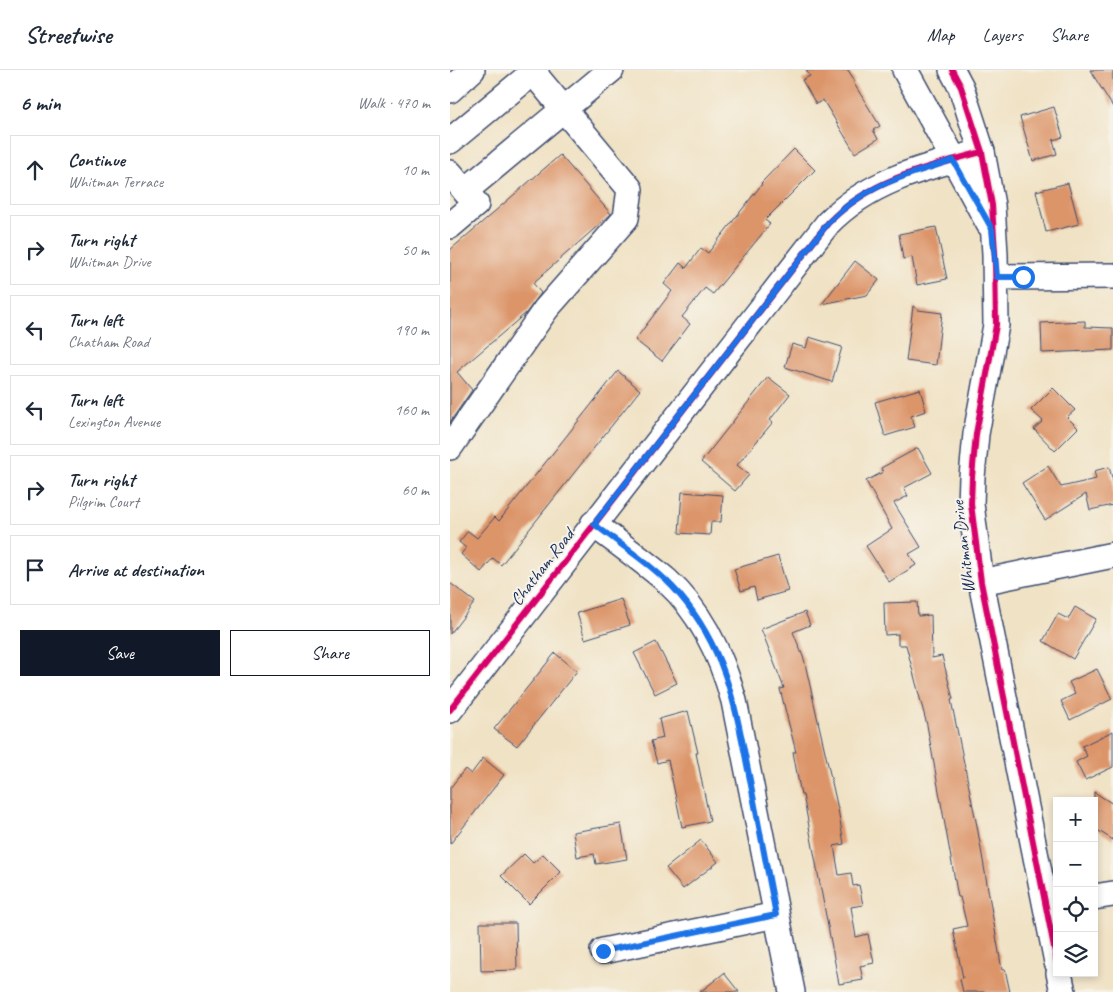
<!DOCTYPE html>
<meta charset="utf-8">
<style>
body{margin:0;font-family:Caveat,sans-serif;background:#f2f2f3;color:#1f2937}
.controls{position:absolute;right:15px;bottom:15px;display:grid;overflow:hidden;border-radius:0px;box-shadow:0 2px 8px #0003}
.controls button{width:45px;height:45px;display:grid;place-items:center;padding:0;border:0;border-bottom:1px solid #e0e1e3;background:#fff;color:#1f2937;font:25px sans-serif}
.stop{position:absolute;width:15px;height:15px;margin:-11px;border:4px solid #1a73e8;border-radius:50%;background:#fff}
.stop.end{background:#1a73e8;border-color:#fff;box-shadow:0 1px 5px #0008}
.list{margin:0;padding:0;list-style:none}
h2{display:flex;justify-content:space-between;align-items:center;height:65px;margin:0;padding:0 20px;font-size:21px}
h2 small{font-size:16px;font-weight:400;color:#747a83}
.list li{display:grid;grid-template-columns:32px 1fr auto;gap:15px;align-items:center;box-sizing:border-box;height:70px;margin:0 10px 10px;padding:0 10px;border:1px solid #e0e1e3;border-radius:0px}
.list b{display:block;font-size:19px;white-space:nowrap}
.list p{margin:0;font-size:16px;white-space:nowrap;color:#747a83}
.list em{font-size:16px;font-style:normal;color:#747a83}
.actions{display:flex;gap:10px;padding:15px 20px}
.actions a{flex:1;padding:11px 0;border:1px solid #111827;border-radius:0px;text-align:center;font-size:18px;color:#111827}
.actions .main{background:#111827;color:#fff}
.icon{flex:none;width:28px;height:28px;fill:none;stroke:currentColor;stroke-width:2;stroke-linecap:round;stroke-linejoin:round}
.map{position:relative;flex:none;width:663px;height:922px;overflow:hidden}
header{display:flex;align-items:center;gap:30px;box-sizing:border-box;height:70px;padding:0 25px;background:#fff;border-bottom:1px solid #e0e1e3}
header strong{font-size:24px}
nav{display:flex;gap:28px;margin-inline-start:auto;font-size:18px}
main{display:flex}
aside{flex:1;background:#fff}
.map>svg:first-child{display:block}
.building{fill:#dc9469}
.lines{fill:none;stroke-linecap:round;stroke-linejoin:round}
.minor-casing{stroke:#3b4a6d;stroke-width:28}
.minor{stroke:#fff;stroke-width:25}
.cycleway-casing{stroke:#f7f3e8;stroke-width:9}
.cycleway{stroke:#d6006c;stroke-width:6}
.route{stroke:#1a73e8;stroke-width:6}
.labels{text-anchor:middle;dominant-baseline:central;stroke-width:4;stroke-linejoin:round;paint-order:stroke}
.street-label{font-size:18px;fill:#1b2f5e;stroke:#f7f3e8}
</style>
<header>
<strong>Streetwise</strong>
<nav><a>Map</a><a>Layers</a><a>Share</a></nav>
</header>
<main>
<aside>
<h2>6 min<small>Walk · 470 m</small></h2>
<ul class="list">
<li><svg class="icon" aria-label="ahead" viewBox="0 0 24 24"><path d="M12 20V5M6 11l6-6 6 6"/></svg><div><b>Continue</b><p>Whitman Terrace</p></div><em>10 m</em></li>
<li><svg class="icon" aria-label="right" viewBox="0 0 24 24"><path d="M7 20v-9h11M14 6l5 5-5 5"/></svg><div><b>Turn right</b><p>Whitman Drive</p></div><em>50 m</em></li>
<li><svg class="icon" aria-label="left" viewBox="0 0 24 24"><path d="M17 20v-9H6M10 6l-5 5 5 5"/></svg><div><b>Turn left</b><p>Chatham Road</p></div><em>190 m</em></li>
<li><svg class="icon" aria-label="left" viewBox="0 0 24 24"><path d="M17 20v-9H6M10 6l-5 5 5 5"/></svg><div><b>Turn left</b><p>Lexington Avenue</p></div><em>160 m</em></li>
<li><svg class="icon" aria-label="right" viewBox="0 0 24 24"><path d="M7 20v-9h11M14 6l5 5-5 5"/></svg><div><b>Turn right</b><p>Pilgrim Court</p></div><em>60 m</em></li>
<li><svg class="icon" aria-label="arrive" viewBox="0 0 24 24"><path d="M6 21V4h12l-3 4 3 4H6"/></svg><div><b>Arrive at destination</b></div></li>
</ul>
<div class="actions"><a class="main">Save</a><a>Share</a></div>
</aside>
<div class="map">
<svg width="663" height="922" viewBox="0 0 663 922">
<rect width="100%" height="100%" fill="#f7f3e8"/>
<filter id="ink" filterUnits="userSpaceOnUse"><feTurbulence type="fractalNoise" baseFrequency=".02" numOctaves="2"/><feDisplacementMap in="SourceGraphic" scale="10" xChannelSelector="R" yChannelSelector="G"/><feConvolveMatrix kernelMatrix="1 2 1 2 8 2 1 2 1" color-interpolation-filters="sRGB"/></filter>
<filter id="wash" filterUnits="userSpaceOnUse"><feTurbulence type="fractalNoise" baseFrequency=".0096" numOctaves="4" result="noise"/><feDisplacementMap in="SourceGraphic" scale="20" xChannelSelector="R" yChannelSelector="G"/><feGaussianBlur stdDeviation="1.12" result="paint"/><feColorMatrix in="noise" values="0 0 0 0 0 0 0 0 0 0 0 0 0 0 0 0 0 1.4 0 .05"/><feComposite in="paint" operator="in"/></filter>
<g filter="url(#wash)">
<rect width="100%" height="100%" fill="#f0e2c5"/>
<g id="blocks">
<g class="building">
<polygon points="356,0 398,0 405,11 403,12 430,56 423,60 428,69 405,83 373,30 366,34 352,10 360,6"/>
<polygon points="640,0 663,0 663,37"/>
<polygon points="604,37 613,67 603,70 607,84 583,91 570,47"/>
<polygon points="344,79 365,100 315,150 320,154 263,224 255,218 232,247 240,254 212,291 185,270 222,221 214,214 230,193 236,198 251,178 258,183 312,114 311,113"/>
<polygon points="110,85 161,144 83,213 91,223 76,243 7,302 22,320 0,352 0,180"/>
<polygon points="618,113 629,154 596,162 586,121"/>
<polygon points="486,157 497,209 467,215 462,187 453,189 449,164"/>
<polygon points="405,191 429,210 417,225 372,234"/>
<polygon points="463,236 468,240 492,243 486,295 456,291"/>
<polygon points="635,251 635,257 663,258 663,280 592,283 591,253"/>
<polygon points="359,267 392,277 382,312 335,297 342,274 356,278"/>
<polygon points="168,301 190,320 51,495 43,488 31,502 11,484 16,478 9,472 18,461 27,468 45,447 49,451"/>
<polygon points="318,307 340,324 320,350 323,352 287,395 299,405 285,421 251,392"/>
<polygon points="603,318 625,340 617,347 628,358 605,381 584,359 593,351 581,340"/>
<polygon points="470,319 476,341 461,346 465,357 435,366 425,332"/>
<polygon points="468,378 482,403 454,418 458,426 444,433 471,477 459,484 466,495 439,512 416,476 442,459 416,411 433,402 431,398"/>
<polygon points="598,396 611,417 646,409 644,401 659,397 663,411 663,435 640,440 636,424 595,450 572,413"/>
<polygon points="232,422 273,425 271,452 261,452 260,465 229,463"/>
<polygon points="328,486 338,521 307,530 304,517 291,521 284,499"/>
<polygon points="0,513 25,532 0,564"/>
<polygon points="171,529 180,555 135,569 127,543"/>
<polygon points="467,532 468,546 481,545 482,588 492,586 503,629 501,630 527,756 552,900 555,899 560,922 513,922 510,909 513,908 503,859 517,856 510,827 508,827 477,655 456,575 448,575 448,564 435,565 434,533"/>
<polygon points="625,537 646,549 623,589 593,571 608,544 618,549"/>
<polygon points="355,542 360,555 343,562 354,589 388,739 394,774 384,776 389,805 401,803 403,816 409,815 413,835 401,837 406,867 418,864 424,893 410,896 413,910 389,914 353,725 351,725 343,682 346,682 330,619 334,618 311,559"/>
<polygon points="206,572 227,613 205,624 184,583"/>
<polygon points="105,583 127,601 67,676 44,659"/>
<polygon points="647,599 662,629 620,650 611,631 625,624 619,612"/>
<polygon points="238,641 248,683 246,683 260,751 232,757 218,690 207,693 201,671 213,668 209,649"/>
<polygon points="663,661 663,697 635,710 626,692 637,686 632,676"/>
<polygon points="33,688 54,705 0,774 0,718 15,699 21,704"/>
<polygon points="644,722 663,734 663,770 644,758"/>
<polygon points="171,754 177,789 146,794 144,784 127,787 123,762"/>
<polygon points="251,770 268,792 233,819 216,798"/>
<polygon points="74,784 83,793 93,784 111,802 79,834 51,806"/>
<polygon points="30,853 66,853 67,900 31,901"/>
<polygon points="274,903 289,922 250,922"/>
</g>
</g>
</g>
<g filter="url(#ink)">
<use href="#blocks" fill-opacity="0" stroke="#3b4a6d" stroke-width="1"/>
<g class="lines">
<defs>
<g id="minor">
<polyline points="455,0 539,154"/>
<polyline points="502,0 511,17 532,82 542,135 545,184 546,255 526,364 522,407 521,434 531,512 607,892"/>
<polyline points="0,20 22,0"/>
<polyline points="0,71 86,0"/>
<polyline points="0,103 26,134 0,156"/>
<polyline points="15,121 161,0"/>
<polyline points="547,207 663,206"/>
<polyline points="0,377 96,239 176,148 180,119 81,0"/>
<path d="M143,454C168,473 194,491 217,511C251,542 272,587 284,631L342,922"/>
<polyline points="531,512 663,485"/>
<path d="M0,640L378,153C420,110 475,97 532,82"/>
<polyline points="644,827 663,824"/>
<polyline points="153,881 326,845"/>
<polyline points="609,903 613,922"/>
</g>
</defs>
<use href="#minor" class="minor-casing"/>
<use href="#minor" class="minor"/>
<defs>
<g id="cycleway">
<polyline points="502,0 511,17 532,82 542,135 545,184 546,255 526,364 522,407 521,434 531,512 607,892"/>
<path d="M0,640L378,153C420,110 475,97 532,82"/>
</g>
</defs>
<use href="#cycleway" class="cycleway-casing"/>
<use href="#cycleway" class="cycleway"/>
</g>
</g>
<g class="lines" filter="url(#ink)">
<path class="route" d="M153,881L326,845C317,800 309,755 300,710C286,640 277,580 229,524C206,497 172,476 144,454L378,153C416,114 454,106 503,90L542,159L547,207H573"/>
</g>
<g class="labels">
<g class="street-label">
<text transform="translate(513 477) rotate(-97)">Whitman Drive</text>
<text transform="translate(92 497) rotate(-52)">Chatham Road</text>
</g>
</g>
</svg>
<div class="controls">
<button>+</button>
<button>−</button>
<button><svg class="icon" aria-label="locate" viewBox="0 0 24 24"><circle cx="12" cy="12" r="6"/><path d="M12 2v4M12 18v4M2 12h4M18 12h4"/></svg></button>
<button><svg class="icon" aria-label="layers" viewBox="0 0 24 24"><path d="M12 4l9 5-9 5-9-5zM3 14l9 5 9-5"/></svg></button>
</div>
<div class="stop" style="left:573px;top:207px"></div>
<div class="stop end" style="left:153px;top:881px"></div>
</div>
</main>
